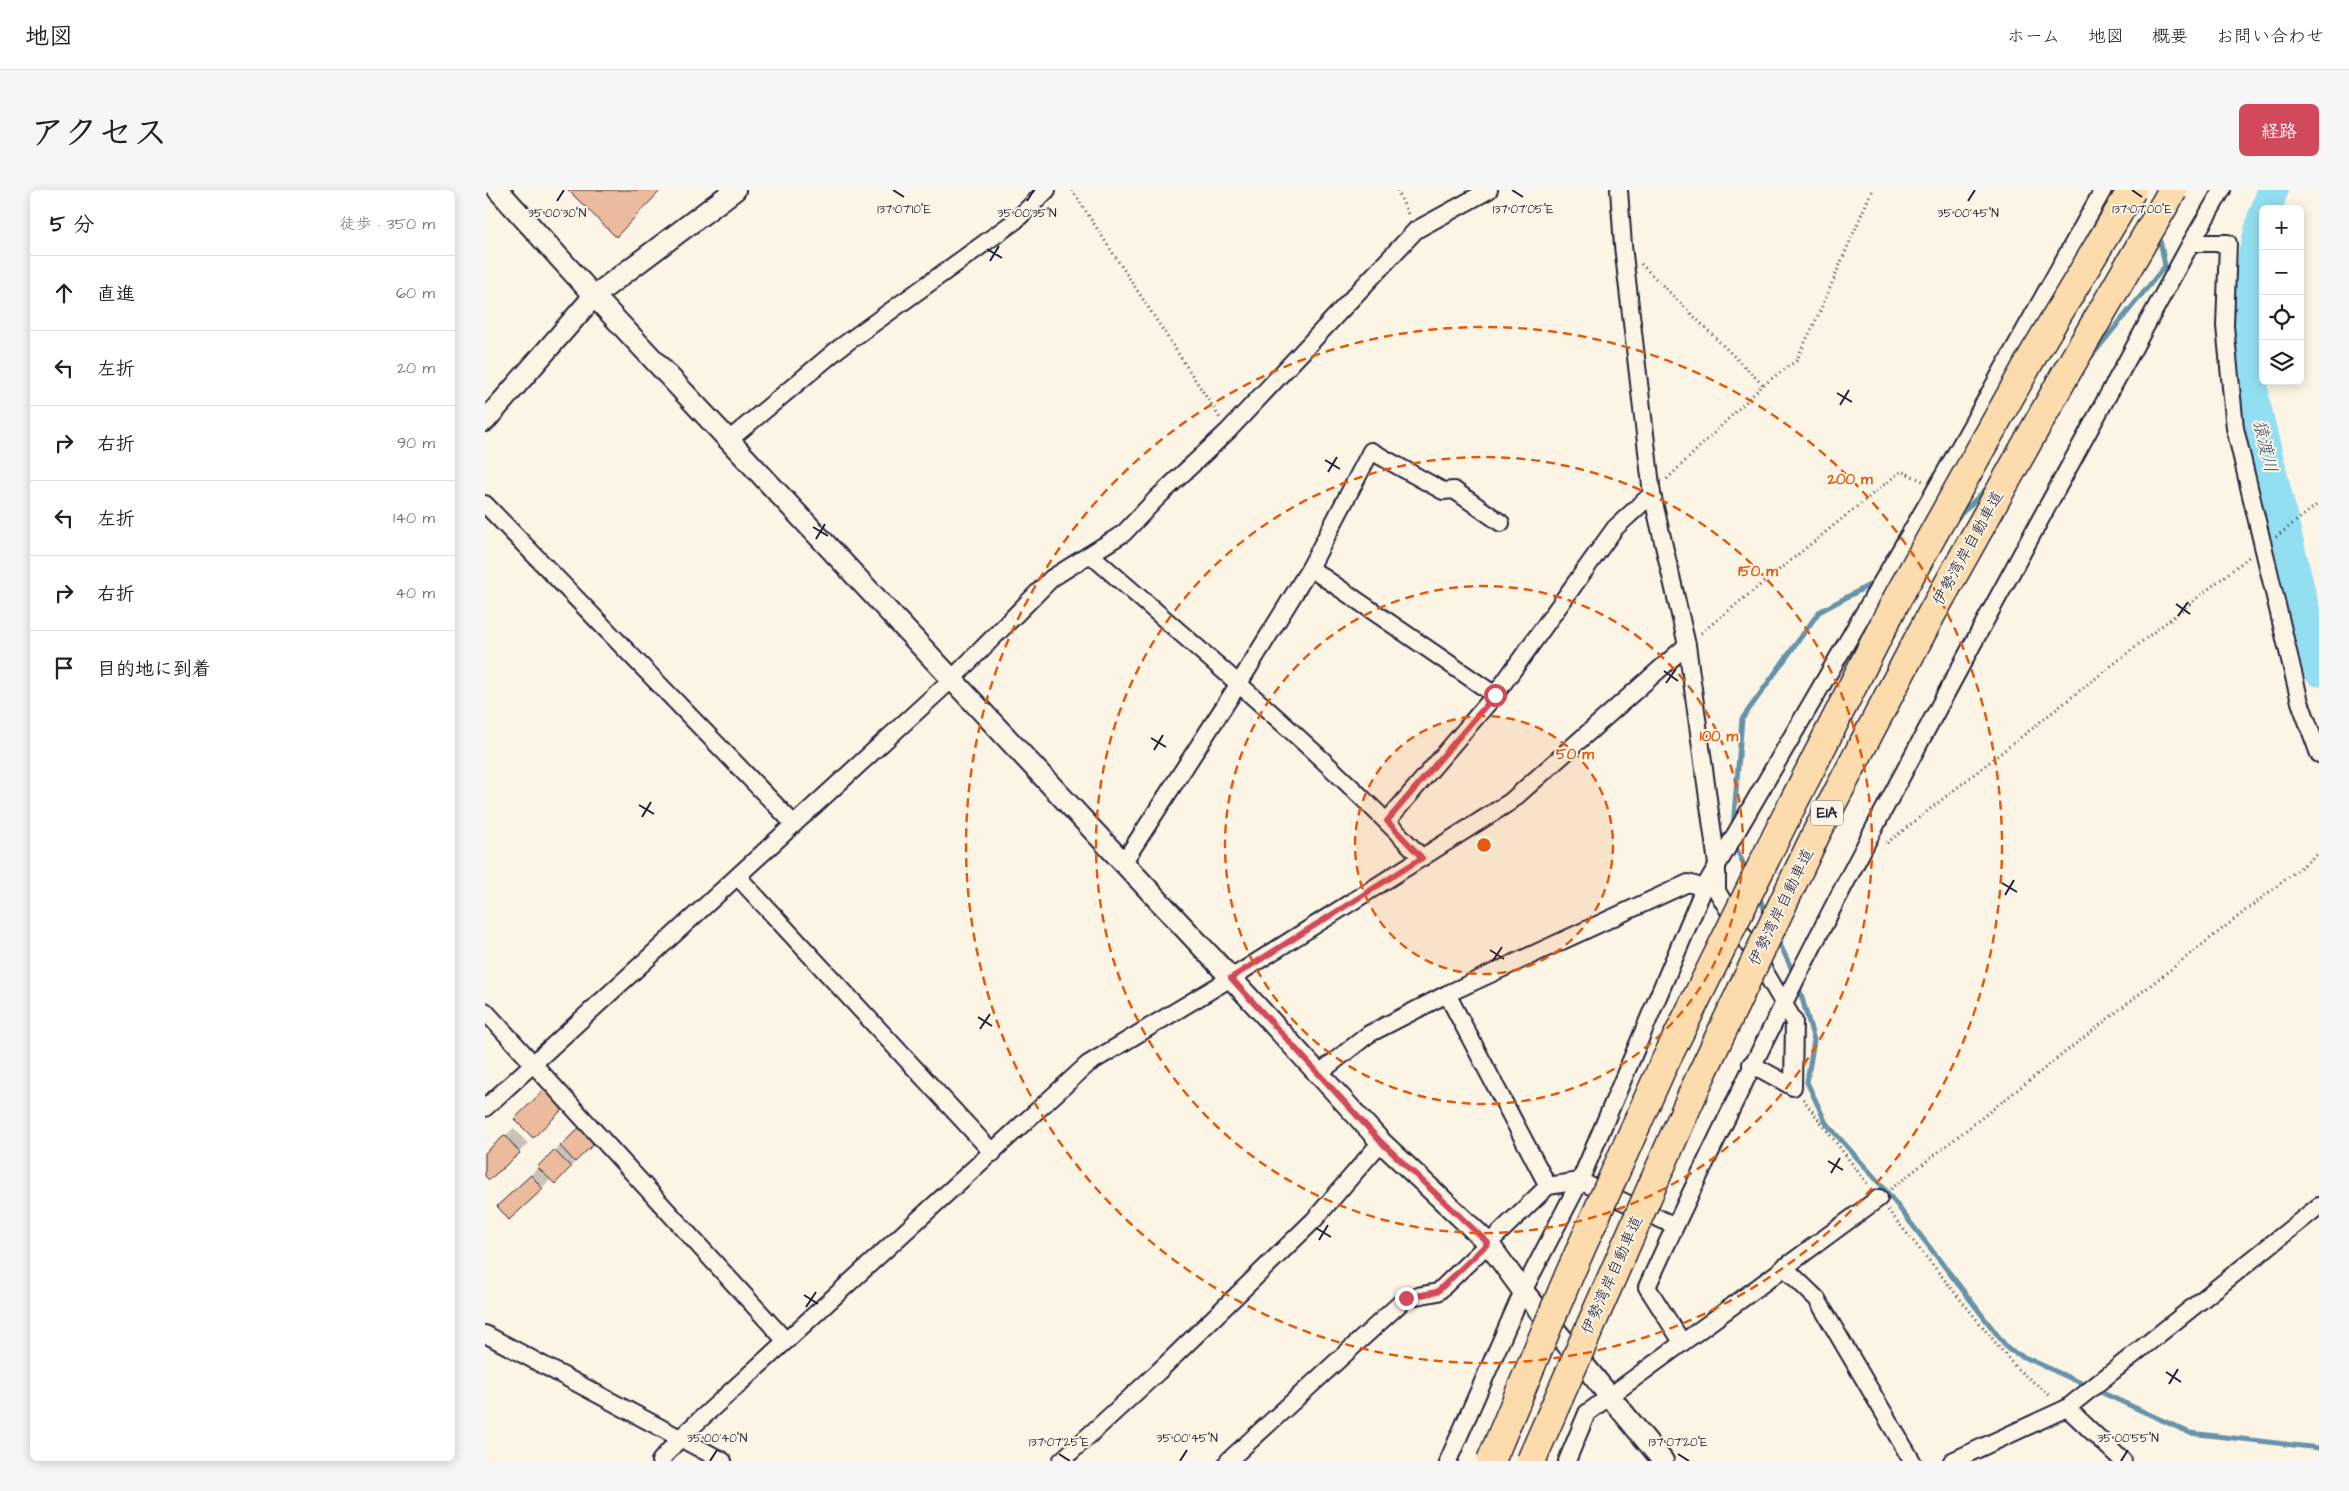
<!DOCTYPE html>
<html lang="ja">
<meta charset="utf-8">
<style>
body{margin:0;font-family:"Architects Daughter","Klee One",sans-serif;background:#f6f6f6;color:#202124}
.controls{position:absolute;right:15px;top:15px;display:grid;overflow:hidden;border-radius:8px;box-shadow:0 2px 12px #0003}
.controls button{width:45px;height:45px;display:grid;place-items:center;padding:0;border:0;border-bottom:1px solid #e0e0e0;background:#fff;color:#202124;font:25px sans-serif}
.stop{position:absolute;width:15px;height:15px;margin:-11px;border:4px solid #d1495b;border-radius:50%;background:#fff}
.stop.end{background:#d1495b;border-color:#fff;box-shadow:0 1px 5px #0008}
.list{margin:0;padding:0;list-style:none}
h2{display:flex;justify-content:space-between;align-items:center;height:65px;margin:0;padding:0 20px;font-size:21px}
h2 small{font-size:16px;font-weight:400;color:#757577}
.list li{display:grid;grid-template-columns:32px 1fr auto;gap:15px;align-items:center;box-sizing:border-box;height:75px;padding:0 20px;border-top:1px solid #e0e0e0}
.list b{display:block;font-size:19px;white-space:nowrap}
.list em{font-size:16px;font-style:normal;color:#757577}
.icon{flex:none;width:28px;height:28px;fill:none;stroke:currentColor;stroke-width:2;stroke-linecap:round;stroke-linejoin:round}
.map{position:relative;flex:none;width:1834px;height:1271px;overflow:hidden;border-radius:8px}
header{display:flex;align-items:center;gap:30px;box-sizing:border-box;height:70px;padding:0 25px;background:#fff;border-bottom:1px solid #e0e0e0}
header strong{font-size:24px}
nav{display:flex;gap:28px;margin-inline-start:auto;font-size:18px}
.intro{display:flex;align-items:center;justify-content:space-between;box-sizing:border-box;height:120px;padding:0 30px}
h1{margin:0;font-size:35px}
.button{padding:12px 22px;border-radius:8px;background:#d1495b;color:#fff;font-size:18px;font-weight:700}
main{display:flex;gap:30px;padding:0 30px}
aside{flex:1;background:#fff;border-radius:8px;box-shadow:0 2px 12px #0003}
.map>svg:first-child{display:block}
.shadow{fill:#0003}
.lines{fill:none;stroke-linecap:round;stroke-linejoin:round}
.stream{stroke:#6593a9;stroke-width:5}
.river{stroke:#92dff2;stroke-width:31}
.building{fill:#ecba9d;stroke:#22223b}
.minor-casing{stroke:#22223b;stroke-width:20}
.tertiary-casing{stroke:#22223b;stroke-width:24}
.path{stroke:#22223b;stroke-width:3;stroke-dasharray:1 4;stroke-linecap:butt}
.minor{stroke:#fcf5e5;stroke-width:16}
.tertiary{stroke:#fcf5e5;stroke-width:20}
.motorway-bridge-casing{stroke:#22223b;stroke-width:31;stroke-linecap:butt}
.motorway-bridge{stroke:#fcdcac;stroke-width:28}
.route{stroke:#d1495b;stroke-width:6}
.ticks{fill:none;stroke:#22223b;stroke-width:2}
.ring{fill:none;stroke:#e8590c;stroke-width:2.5;stroke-dasharray:9 6}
.labels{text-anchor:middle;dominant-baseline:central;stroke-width:4;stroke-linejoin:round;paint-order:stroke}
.shield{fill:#fcf5e5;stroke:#63616e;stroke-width:1}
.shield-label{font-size:15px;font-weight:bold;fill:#22223b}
.street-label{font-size:16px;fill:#22223b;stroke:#fcf5e5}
.water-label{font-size:18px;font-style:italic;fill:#3e5169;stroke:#fcf5e5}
.ticks-label{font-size:12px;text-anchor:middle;fill:#22223b;stroke:#fcf5e5;stroke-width:4;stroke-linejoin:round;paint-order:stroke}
.centre{fill:#e8590c;stroke:#fcf5e5;stroke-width:2.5}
.ring-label{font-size:15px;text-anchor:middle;font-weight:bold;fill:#e8590c;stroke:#fcf5e5;stroke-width:4;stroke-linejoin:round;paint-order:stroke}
</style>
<header>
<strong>地図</strong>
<nav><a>ホーム</a><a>地図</a><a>概要</a><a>お問い合わせ</a></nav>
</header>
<div class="intro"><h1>アクセス</h1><a class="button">経路</a></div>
<main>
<aside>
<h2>5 分<small>徒歩 · 350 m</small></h2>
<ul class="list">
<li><svg class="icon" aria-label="ahead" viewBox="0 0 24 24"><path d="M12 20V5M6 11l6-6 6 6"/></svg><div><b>直進</b></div><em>60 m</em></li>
<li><svg class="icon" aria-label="left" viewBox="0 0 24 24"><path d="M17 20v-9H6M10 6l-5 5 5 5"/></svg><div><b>左折</b></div><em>20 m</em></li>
<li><svg class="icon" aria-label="right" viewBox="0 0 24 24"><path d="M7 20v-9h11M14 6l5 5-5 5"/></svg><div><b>右折</b></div><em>90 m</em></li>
<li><svg class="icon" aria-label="left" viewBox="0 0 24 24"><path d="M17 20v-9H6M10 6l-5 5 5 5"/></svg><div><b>左折</b></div><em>140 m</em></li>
<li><svg class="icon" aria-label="right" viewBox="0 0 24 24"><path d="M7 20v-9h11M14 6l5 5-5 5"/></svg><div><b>右折</b></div><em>40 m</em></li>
<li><svg class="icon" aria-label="arrive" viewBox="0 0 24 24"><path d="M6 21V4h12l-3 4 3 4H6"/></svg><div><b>目的地に到着</b></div></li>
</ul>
</aside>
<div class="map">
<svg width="1834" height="1271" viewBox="0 0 1834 1271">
<rect width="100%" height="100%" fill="#fcf5e5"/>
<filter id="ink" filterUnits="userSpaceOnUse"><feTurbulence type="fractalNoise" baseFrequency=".02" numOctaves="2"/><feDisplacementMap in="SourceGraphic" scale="10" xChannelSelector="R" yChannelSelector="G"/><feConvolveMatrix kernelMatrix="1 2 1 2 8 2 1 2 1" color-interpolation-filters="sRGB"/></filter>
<g filter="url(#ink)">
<g class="shadow">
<polygon points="29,938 43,954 4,989 0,984 0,964"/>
<polygon points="78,953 94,968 70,993 66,989 25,1028 22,1008"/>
</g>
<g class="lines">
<g class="stream">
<polyline points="1605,168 1680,76 1674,44"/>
<polyline points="1471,329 1504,296"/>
<polyline points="1248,637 1257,529 1334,422 1390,392"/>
<polyline points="1249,653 1263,684"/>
<polyline points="1273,705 1282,725"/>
<polyline points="1292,748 1310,786"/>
<polyline points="1313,794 1329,850 1322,892 1341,933 1398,997 1524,1160 1705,1243 1834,1258"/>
</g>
<g class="river">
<polyline points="1781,19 1788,0"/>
<polyline points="1778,27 1769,63 1762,128 1769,210 1834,481"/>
</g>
</g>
<g class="building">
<polygon points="83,0 176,0 131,47"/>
<polygon points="60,899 79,918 48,948 29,929"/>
<polygon points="95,937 110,953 90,972 75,956"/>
<polygon points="20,945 35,963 4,990 0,986 0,963"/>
<polygon points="69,960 86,977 70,994 52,977"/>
<polygon points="46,985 58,999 24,1030 12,1016"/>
</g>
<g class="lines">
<defs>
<g id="minor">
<polyline points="1134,0 1138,56 1167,304 1202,455 1232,674 1232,701 1309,831 1308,897 1266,874"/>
<polyline points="1706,53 1743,53 1740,136 1750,238 1815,512 1834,564"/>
<polyline points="244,250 353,159 530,31 562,0"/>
<polyline points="0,314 309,634"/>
<path d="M606,365C718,463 834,560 937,668"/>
<polyline points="825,378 1010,505"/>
<polyline points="902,631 1010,505 1130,338 1167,304"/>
<polyline points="638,673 753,495 825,378 886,261 958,301 969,300 1016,333"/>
<polyline points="253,687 508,963"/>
<polyline points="962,804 1063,996"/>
<polyline points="0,821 301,1151"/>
<polyline points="833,884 884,844 962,804 1203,693 1219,698"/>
<polyline points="0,918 466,490 567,388 639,343 672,308 743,241 931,40 1004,0"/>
<polyline points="1299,1077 1332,1109 1427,1271"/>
<polyline points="0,1144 238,1271"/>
<path d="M1197,1152L1162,1097C1325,740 1519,398 1706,53L1737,0"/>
<polyline points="1582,1218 1638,1271"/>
<polyline points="175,1271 195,1248 603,874 746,788 1025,612 1202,455"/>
<polyline points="576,1271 673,1182 829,1030 896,952"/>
<polyline points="743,1271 921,1108 953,1102 1063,996 1095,991 1190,1036"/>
<polyline points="963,1271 1038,1101 1095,991 1219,698 1452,297 1618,0"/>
<polyline points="1082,1271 1102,1223 1394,1008"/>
<polyline points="1467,1271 1582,1218 1834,1016"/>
</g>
<g id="tertiary">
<polyline points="13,0 109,106 746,788 896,952 1003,1053 1038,1101 1178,1271"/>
<polyline points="0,231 109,106 250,0"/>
</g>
</defs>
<use href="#minor" class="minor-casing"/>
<use href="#tertiary" class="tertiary-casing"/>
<g class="path">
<polyline points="587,0 735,228"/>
<polyline points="912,0 924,26"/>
<polyline points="1156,74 1278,195"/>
<polyline points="1182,289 1278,195 1311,171 1332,128 1387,0"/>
<polyline points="1791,347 1834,313"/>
<polyline points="1216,443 1416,281 1438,291"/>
<polyline points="1402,653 1764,367"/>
<polyline points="1318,909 1384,996"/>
<polyline points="1406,999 1834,663"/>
<polyline points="1403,1020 1531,1178 1567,1207"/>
</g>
<use href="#minor" class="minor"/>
<use href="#tertiary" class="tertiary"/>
<defs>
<g id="motorway-bridge">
<polyline points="1006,1271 1085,1083 1176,880 1300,629 1413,407 1547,167 1647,0"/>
<polyline points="1046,1271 1212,894 1331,644 1446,425 1580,185 1688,0"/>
</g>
</defs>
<use href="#motorway-bridge" class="motorway-bridge-casing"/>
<use href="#motorway-bridge" class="motorway-bridge"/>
</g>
</g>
<g class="lines" filter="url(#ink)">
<polyline class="route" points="921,1108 952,1102 1003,1053 896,952 746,788 937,668 902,631 1010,505"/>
</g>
<path class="ticks" d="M408,0L419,7M1027,0L1038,7M1647,0L1657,7M72,11L79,0M542,11L549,0M1483,11L1490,0M502,59L517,68M505,71L514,56M1352,203L1367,212M1355,215L1364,200M840,270L855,279M843,282L852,267M328,337L343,346M331,349L340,334M1691,414L1705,424M1693,426L1703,412M1179,481L1193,491M1181,493L1191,479M666,548L681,557M669,560L678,545M154,615L169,624M157,627L166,612M1517,693L1532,702M1520,705L1529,690M1005,760L1019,769M1007,772L1017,757M493,827L507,836M495,839L505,824M1343,971L1358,980M1346,983L1355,968M831,1038L846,1047M834,1050L843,1035M319,1105L333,1114M321,1117L331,1102M1681,1182L1696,1192M1684,1194L1693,1179M574,1264L585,1271M1193,1264L1204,1271M225,1271L232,1260M695,1271L702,1260M1636,1271L1643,1260"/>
<circle cx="999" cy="655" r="129" fill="#e8590c" fill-opacity=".12"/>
<g class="ring">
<circle cx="999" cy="655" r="129"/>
<circle cx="999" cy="655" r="259"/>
<circle cx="999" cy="655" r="388"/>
<circle cx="999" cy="655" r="518"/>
</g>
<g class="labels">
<rect class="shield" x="1326" y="610.5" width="32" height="25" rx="4"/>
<g class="shield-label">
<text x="1342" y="623">E1A</text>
</g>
<g class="street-label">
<text transform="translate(1483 358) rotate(-61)">伊勢湾岸自動車道</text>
<text transform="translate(1296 717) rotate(-64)">伊勢湾岸自動車道</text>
<text transform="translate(1127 1085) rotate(-66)">伊勢湾岸自動車道</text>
</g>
<g class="water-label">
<text transform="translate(1780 256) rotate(77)">猿渡川</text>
</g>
</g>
<g class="ticks-label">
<text x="1657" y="23">137°07'00"E</text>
<text x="419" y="23">137°07'10"E</text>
<text x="1038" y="23">137°07'05"E</text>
<text x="72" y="27">35°00'30"N</text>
<text x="542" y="27">35°00'35"N</text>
<text x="1483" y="27">35°00'45"N</text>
<text x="232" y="1252">35°00'40"N</text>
<text x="702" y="1252">35°00'45"N</text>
<text x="1643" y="1252">35°00'55"N</text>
<text x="574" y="1256">137°07'25"E</text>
<text x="1193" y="1256">137°07'20"E</text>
</g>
<circle cx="999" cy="655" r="8" class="centre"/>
<g class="ring-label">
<text x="1365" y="294">200 m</text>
<text x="1273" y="386">150 m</text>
<text x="1234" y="551">100 m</text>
<text x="1090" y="569">50 m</text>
</g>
</svg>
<div class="controls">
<button>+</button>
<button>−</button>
<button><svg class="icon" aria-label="locate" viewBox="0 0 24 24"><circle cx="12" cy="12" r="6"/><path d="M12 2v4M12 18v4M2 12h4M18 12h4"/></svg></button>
<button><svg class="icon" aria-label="layers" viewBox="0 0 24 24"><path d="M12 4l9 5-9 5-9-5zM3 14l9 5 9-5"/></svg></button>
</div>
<div class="stop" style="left:1010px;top:505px"></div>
<div class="stop end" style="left:921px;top:1108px"></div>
</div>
</main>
